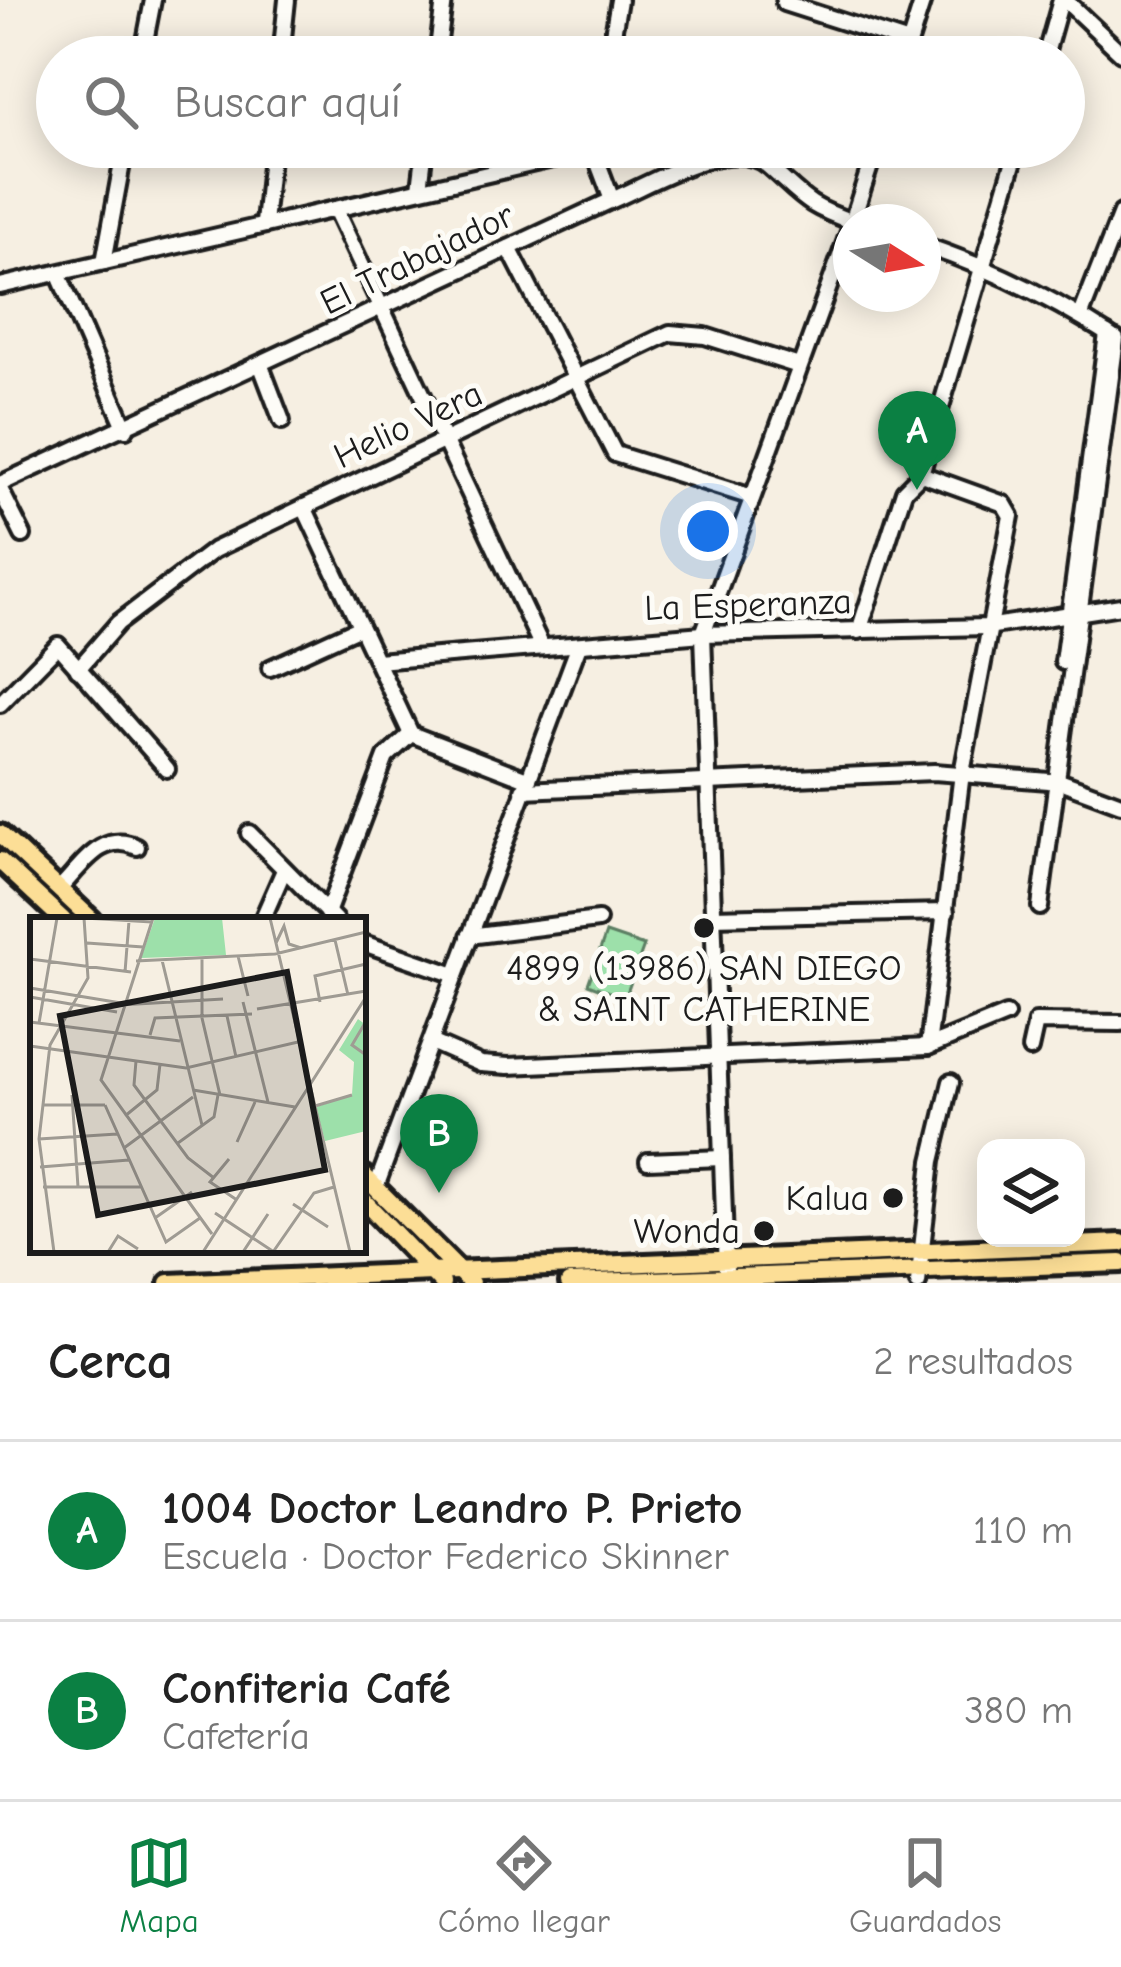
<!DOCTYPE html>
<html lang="es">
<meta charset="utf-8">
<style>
body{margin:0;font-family:"Comic Neue",sans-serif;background:#f6f6f6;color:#222}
.controls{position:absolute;right:36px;bottom:36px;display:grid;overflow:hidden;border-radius:24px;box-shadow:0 6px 30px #0003}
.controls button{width:108px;height:108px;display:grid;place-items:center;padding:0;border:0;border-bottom:3px solid #e0e0e0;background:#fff;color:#222;font:60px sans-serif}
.compass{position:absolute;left:833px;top:204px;width:108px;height:108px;border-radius:50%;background:#fff;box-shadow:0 6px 30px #0003;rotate:101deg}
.you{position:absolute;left:708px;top:531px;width:42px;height:42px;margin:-30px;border:9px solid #fff;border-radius:50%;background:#1a73e8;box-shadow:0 0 0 18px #1a73e833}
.badge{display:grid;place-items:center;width:78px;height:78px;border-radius:50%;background:#0b8043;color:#fff;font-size:39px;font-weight:700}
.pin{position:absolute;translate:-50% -99px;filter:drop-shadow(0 3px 6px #0008)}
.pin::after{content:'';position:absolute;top:63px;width:42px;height:36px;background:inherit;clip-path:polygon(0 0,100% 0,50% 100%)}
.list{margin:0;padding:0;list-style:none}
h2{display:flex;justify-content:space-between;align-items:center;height:156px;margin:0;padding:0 48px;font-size:51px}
h2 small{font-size:39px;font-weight:400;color:#767676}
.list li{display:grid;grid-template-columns:78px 1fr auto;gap:36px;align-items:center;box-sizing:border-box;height:180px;padding:0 48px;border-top:3px solid #e0e0e0}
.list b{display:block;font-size:45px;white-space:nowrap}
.list p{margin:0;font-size:39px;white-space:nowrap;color:#767676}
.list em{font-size:39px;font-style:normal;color:#767676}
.icon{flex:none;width:66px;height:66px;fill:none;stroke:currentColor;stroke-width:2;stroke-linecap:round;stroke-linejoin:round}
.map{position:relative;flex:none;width:1121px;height:1283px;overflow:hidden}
.search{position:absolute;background:#fff;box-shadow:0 6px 30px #0003;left:36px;right:36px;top:36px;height:132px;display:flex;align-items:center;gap:30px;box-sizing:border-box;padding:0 42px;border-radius:66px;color:#767676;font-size:45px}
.sheet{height:516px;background:#fff}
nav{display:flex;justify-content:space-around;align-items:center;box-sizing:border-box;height:168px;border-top:3px solid #e0e0e0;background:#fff;font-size:33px;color:#767676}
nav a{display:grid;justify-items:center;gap:6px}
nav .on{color:#0b8043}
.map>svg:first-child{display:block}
.green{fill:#9de0aa;stroke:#5c7e63;stroke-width:3}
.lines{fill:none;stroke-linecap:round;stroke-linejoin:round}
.minor-casing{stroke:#1c1c1c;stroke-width:22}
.major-casing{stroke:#1c1c1c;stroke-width:26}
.minor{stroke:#fdfcf7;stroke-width:14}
.major{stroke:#fcde96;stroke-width:16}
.poi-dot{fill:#1c1c1c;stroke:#fdfcf7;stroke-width:4.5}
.labels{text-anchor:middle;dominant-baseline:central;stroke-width:10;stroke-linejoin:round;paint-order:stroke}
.street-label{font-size:36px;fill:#1c1c1c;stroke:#fdfcf7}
.poi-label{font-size:36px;fill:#1c1c1c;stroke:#fdfcf7;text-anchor:end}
.inset-road{fill:none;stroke:#9f9b93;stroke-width:3}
.view{fill:#1c1c1c;fill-opacity:0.15;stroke:#1c1c1c;stroke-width:6}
.inset-edge{fill:none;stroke:#1c1c1c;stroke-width:6}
</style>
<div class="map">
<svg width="1121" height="1283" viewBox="0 0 1121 1283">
<rect width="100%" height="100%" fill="#f6efe2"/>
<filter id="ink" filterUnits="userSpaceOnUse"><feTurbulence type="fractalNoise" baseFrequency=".00833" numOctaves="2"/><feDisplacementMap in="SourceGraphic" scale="24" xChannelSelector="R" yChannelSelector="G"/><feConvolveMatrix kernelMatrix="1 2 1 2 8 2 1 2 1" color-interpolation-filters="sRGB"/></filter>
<g filter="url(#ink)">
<polygon class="green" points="606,933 644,946 625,998 588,984"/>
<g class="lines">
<defs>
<g id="minor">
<polyline points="1065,0 1121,53"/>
<polyline points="784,3 909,43"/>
<polyline points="142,57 153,0"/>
<polyline points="281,57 287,0"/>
<polyline points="437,57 444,0"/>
<polyline points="609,57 619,0"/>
<polyline points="905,57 923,0"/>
<polyline points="1045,57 1061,0"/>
<polyline points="592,147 612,200"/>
<polyline points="420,188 425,147"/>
<polyline points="335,209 542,647"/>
<polyline points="852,222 876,147"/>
<polyline points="264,223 272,147"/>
<path d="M923,245C991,268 1052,298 1112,337"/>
<polyline points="509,248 615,454 752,497"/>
<polyline points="104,262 125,147"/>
<polyline points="58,273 126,429"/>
<polyline points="0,286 592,150"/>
<polyline points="1081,315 1121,213"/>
<polyline points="261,366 282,421"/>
<polyline points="921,474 1004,504 1011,516 962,773 928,1047"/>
<polyline points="921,474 1018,147"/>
<path d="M0,484L612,200C651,184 731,133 769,167C804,198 805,205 853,222"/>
<polyline points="0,489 23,535"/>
<polyline points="304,507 411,734 527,779"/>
<polyline points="859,631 904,491 921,474"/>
<polyline points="377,661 703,634 987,627 1121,606"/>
<polyline points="1063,662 1107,334"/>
<polyline points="270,668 360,627"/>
<polyline points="78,669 118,623 214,550 670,333 705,336 799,366"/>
<polyline points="0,704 58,645 167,769"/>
<polyline points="523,790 934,772 1062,782 1121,804"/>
<polyline points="249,833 335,920"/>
<path d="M59,889C82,866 102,830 137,847"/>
<polyline points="1040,907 1116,339"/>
<polyline points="327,913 386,757 411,734"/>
<polyline points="712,917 946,912"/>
<polyline points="262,920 284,870"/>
<polyline points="469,936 598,920"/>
<polyline points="363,943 455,975"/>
<polyline points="431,1042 481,1064 508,1066 928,1047 1006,1015"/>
<polyline points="1030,1049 1036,1022 1121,1023"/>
<polyline points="648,1161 722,1158"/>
<polyline points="376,1187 579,645"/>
<polyline points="726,1270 703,634 851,226"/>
<polyline points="918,1283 932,1161 951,1082"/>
</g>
<g id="major">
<polyline points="0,834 92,920"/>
<polyline points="0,861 63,920"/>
<polyline points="363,1175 471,1283"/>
<polyline points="363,1200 442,1283"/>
<polyline points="169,1283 1121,1243"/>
<polyline points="569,1283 1121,1263"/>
</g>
</defs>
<use href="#minor" class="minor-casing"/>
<use href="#major" class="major-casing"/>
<use href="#minor" class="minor"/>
<use href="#major" class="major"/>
</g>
</g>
<g class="poi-dot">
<circle cx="704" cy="928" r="12"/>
<circle cx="893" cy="1198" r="12"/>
<circle cx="764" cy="1231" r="12"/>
</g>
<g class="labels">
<g class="street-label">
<text transform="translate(417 259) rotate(-26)">El Trabajador</text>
<text transform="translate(408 425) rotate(-25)">Helio Vera</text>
<text transform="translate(748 605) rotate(-2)">La Esperanza</text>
</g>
<g class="poi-label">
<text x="704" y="968" text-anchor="middle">4899 (13986) SAN DIEGO<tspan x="704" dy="41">&amp; SAINT CATHERINE</tspan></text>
<text x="869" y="1198">Kalua</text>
<text x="740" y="1231">Wonda</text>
</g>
</g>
<g transform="translate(30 917)">
<rect width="336" height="336" fill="#f6efe2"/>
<path d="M125,1H192L196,38L111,41ZM328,102L336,108V214L295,224L286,190L322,178L324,145L309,133Z" fill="#9de0aa"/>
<path class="inset-road" d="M54,1L122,5M123,1L71,163L182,317M240,1L320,335M305,23L318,78M57,26L113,30M246,26L254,9L259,27L271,31M208,39L218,79M172,41V101L190,178M0,42L101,55M132,43L172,208M106,44L245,37L336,15M95,55L99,4M0,71L91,86M0,80L87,95M213,85L238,185M290,85L285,59L336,47M90,88L193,82M227,92L336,74M197,99L206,140M0,105L150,124M9,106L27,1M335,106L322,128L336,138M120,118L125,101L222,97M0,129L156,151L268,125M106,144L104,168L158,241L184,261M163,173L265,190M42,178L48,270M12,188H75M75,188L136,325L170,301M285,189L322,178M95,199L127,173L130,147M9,222L87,217M207,225L225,185M148,226L184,200L188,178M94,231L163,180M199,242L180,265L207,283M10,250L99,243M13,270H111M263,287L298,310M185,296L244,335M125,301L162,275M24,335L9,222L20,128L58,61L54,1M78,335L88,319L108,332M173,335L336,80M213,335L238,297M243,335L284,276L304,270"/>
<path class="view" d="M257,55L295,253L68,298L30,99Z"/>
<rect width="336" height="336" class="inset-edge"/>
</g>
</svg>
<div class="controls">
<button><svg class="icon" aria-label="layers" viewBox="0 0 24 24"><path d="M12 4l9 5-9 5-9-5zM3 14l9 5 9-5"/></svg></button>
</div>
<svg class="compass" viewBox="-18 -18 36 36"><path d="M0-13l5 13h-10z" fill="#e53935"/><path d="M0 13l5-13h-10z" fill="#767676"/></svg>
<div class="you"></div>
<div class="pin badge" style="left:917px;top:490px">A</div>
<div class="pin badge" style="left:439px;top:1193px">B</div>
<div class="search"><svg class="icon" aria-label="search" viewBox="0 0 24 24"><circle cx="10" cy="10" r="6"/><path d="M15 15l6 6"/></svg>Buscar aquí</div>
</div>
<section class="sheet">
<h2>Cerca<small>2 resultados</small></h2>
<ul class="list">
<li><span class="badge">A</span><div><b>1004 Doctor Leandro P. Prieto</b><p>Escuela · Doctor Federico Skinner</p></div><em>110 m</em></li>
<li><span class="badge">B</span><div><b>Confiteria Café</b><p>Cafetería</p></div><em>380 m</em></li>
</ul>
</section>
<nav>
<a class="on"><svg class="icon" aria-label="map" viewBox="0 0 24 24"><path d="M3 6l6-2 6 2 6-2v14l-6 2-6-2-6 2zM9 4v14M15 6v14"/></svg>Mapa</a>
<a><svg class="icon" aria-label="directions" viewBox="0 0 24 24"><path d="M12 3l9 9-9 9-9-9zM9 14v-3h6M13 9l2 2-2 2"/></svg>Cómo llegar</a>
<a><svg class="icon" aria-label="saved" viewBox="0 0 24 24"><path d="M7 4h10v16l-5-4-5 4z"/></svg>Guardados</a>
</nav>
